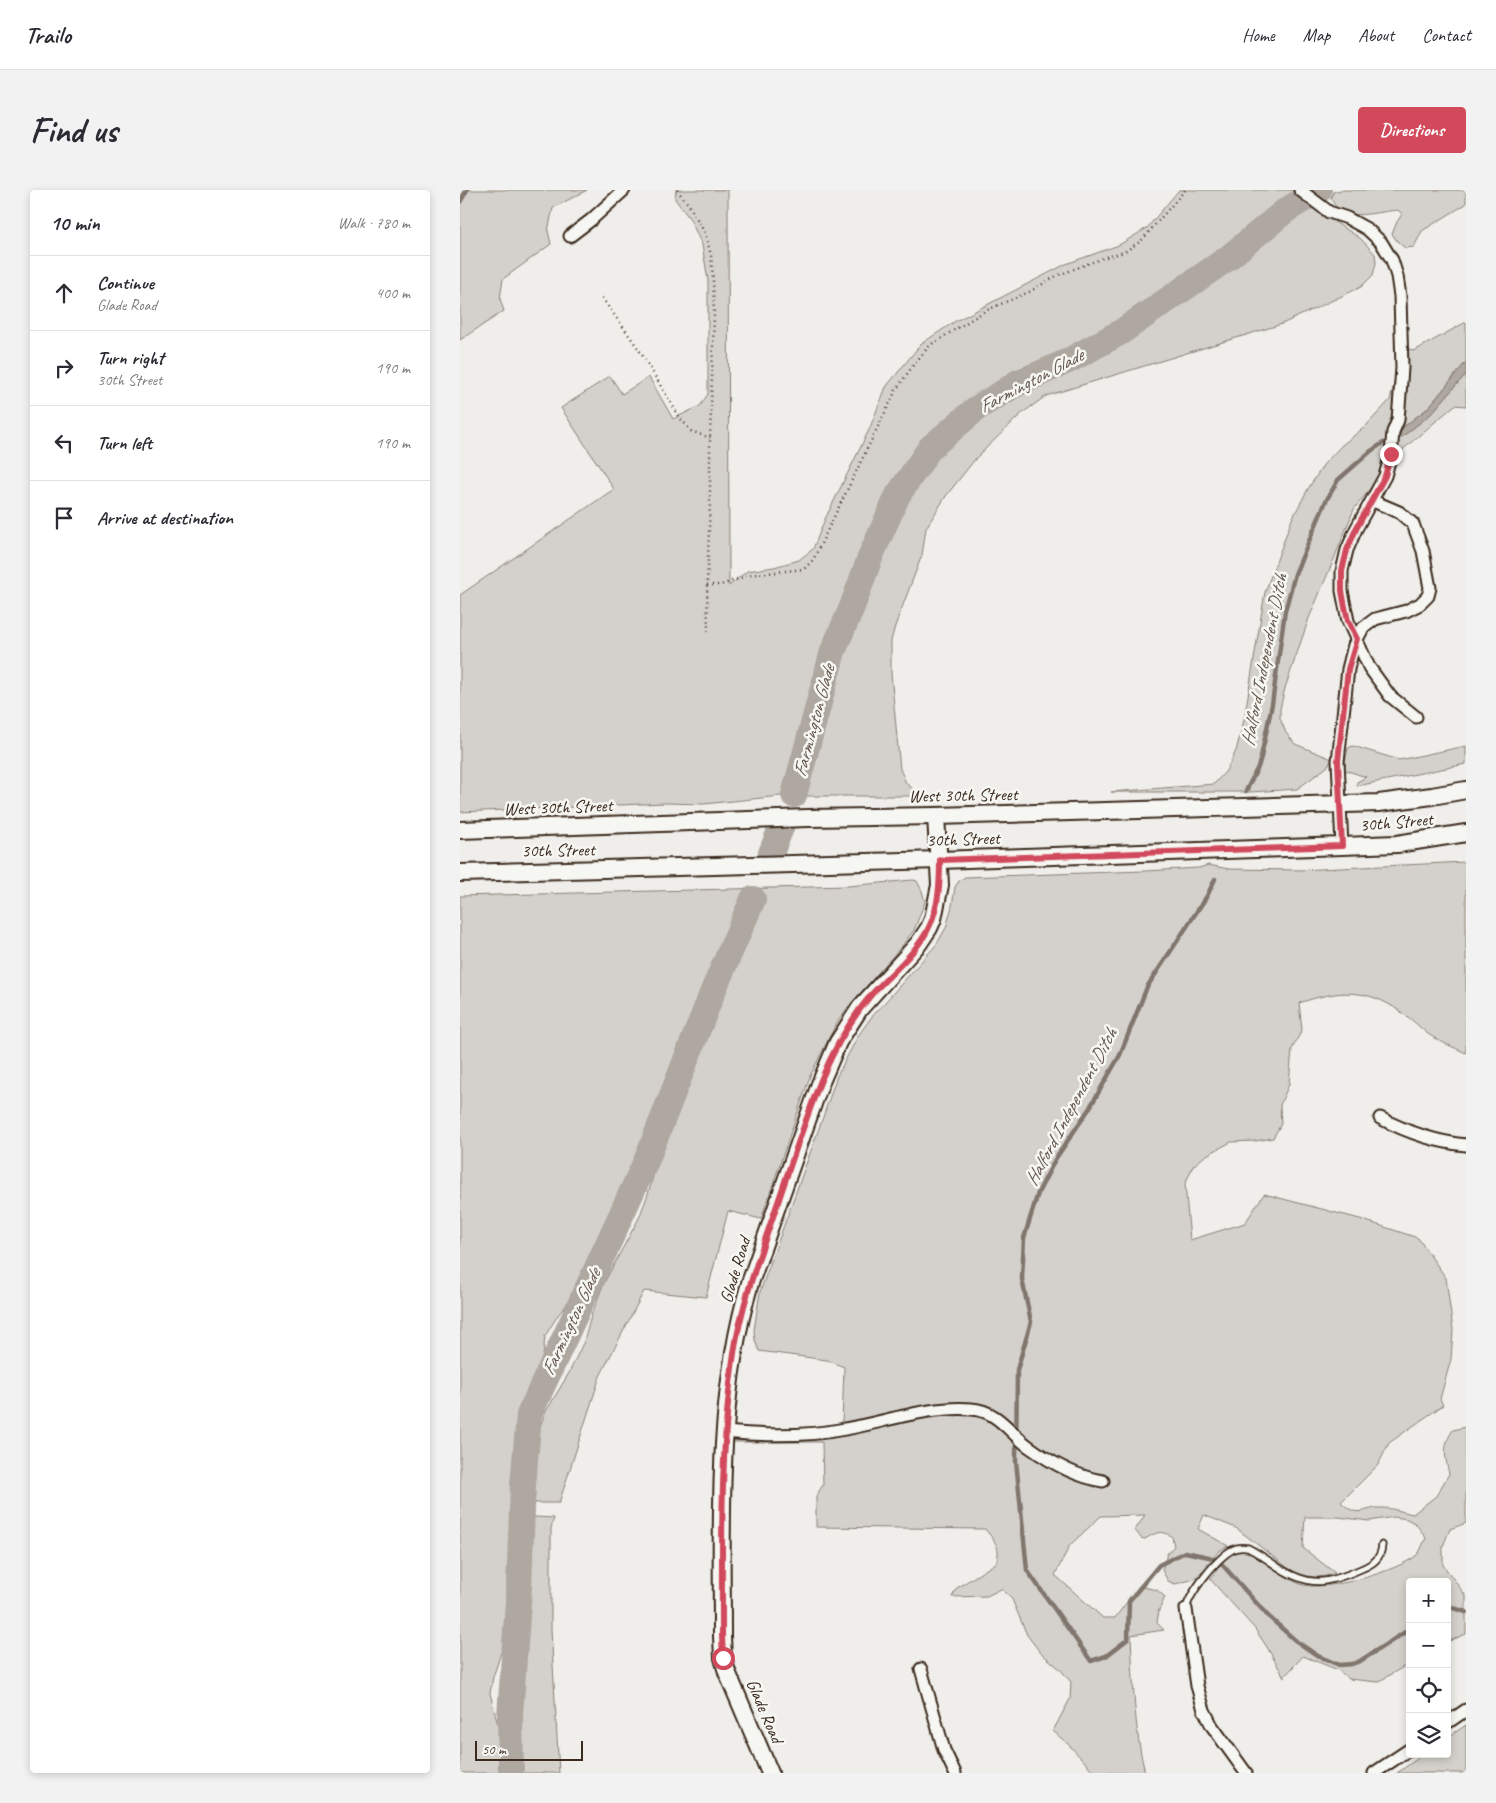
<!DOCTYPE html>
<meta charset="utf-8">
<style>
body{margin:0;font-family:Caveat,sans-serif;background:#f2f2f3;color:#2b2b33}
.controls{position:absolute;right:15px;bottom:15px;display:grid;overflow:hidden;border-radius:5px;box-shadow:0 2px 8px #0003}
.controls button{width:45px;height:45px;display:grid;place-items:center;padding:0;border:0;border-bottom:1px solid #e1e1e2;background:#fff;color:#2b2b33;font:25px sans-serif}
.scale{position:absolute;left:15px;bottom:12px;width:108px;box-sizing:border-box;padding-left:5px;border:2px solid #3b2a1e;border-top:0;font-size:14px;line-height:18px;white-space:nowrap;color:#3b2a1e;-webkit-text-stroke:4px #f6f6f2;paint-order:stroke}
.stop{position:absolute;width:15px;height:15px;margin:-11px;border:4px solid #d1495b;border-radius:50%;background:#fff}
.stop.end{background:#d1495b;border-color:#fff;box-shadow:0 1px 5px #0008}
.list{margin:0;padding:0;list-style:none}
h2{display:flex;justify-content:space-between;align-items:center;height:65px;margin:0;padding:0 20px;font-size:21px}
h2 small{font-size:16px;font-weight:400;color:#7c7c81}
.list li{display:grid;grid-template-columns:32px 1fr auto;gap:15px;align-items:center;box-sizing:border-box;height:75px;padding:0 20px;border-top:1px solid #e1e1e2}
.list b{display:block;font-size:19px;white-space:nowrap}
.list p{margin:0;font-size:16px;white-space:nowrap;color:#7c7c81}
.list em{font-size:16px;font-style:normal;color:#7c7c81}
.icon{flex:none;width:28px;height:28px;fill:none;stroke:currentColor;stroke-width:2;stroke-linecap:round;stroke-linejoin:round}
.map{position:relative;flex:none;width:1006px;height:1583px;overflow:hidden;border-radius:5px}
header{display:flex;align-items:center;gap:30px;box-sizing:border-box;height:70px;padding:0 25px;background:#fff;border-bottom:1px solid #e1e1e2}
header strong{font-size:24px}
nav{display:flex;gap:28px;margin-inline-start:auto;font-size:18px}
.intro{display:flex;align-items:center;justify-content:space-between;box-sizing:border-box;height:120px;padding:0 30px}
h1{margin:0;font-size:35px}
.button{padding:12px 22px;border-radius:5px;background:#d1495b;color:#fff;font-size:18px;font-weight:700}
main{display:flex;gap:30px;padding:0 30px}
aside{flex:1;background:#fff;border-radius:5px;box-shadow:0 2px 8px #0003}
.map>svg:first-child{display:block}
.green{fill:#d4d1cc;stroke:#887e75}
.water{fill:#afa8a1;stroke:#81766d}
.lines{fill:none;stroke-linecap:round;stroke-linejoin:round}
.stream{stroke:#81766d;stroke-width:4.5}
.river{stroke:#afa8a1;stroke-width:26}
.lane-casing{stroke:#3b2a1e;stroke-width:9}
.street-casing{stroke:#3b2a1e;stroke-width:15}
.secondary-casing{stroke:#3b2a1e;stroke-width:20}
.path{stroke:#3b2a1e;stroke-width:2.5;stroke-dasharray:1 4;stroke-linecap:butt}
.lane{stroke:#f6f6f2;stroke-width:5.5}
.street{stroke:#f6f6f2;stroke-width:11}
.secondary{stroke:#f6f6f2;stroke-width:16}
.route{stroke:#d1495b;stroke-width:6}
.labels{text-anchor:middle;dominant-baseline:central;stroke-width:5;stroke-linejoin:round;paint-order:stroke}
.street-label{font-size:18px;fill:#3b2a1e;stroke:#f6f6f2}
.water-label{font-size:19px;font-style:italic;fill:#64564c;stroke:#f6f6f2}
</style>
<header>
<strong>Trailo</strong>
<nav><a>Home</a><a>Map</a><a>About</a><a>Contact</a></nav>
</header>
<div class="intro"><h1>Find us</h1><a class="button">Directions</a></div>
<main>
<aside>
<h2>10 min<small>Walk · 780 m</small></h2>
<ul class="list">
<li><svg class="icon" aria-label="ahead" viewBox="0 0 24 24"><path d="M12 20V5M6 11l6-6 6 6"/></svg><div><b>Continue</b><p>Glade Road</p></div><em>400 m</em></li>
<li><svg class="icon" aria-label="right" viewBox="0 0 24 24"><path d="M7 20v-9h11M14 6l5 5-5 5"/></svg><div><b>Turn right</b><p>30th Street</p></div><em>190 m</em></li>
<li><svg class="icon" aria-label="left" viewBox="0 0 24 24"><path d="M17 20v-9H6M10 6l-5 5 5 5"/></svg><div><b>Turn left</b></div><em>190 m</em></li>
<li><svg class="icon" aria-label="arrive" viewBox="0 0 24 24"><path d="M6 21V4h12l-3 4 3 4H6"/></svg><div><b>Arrive at destination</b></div></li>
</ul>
</aside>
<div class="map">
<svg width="1006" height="1583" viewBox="0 0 1006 1583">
<rect width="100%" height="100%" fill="#efeeea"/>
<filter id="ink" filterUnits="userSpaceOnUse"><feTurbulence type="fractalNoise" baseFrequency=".02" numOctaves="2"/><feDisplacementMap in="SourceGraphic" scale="10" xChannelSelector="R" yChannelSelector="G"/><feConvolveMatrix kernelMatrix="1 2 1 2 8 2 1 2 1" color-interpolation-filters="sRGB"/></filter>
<g filter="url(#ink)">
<g class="green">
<polygon points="0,0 127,0 93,18 88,41 91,54 43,89 40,109 44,121 0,150"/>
<polygon points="216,0 268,0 269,396 287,381 314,377 339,370 353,359 365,329 409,240 426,197 461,154 494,132 606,74 659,55 687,38 719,0 840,0 790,39 766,61 727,86 678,125 650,142 551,182 517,206 476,240 434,293 403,356 363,475 353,518 331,589 330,605 244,614 205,613 0,622 0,405 154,299 101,218 150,186 162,204 189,187 213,229 240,216 248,204 248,91 245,72 242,55 230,29 215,9"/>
<path d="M881,0H1006V14L962,41L954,57L945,58L937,51L932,44L937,32L942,24L938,20C924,21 896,28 883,23C877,20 874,14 871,8L873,2Z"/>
<polygon points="851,17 900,48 915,64 916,73 913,85 901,97 822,134 586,206 561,224 516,268 486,306 466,338 462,365 435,436 431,451 431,484 440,579 446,593 461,606 340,606 359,543 364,517 377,466 416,378 431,337 466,271 495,243 552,202 572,193 595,186 657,154 685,133 732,104 798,53"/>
<polygon points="1006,132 1006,172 968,218 938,241 943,226 947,158 954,161"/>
<polygon points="1006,184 1006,216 995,215 941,261 938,255 937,249 942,247 971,224"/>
<polygon points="936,187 936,218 925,267 917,290 894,319 874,369 849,428 825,498 820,519 820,528 826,543 835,554 872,569 867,577 837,599 790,602 651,602 754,594 766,581 776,561 784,530 805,402 832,329 848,299 864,274 882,255 905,237 930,210"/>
<polygon points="893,556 939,570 1006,556 1006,574 897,596 897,592 906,587 885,580 885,572 888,558"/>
<path d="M1006,672V863C994,857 979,852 968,844C959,837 951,828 941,822C906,797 878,800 839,813L842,840L832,859L829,894L820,915L821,934L813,948L795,951L771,952L745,966L733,976L725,994L730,1050L785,1033L804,1004L900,1029L958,1048L986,1088L993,1140L991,1169L980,1209L983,1215L929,1253L918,1275L881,1312C899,1330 903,1317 922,1318C932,1318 943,1322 953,1324L976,1306L989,1284C985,1266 982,1256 993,1240L1006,1237V1333L990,1339L983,1356V1375L1006,1406V1444L987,1452V1392H950V1473L918,1492L889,1489L878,1480L843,1466L824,1487L807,1457L795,1439L750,1389C758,1380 768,1361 780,1360C793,1359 825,1389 840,1394C864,1403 938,1381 957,1365C961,1361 963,1353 966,1348L956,1334L947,1329L934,1327L909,1331L878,1327H845L843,1358L875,1383C858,1390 843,1387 828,1378L776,1338L744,1325L738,1339L768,1356L759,1361L735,1389L715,1394L708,1391L702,1380L707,1364L714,1356L712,1347C702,1339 695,1343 685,1349L681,1348L675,1340L685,1325L641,1326L610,1355L595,1385L643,1428H655L679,1396L697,1400L705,1407L699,1420L697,1433L704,1440L671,1445C673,1491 674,1538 685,1583H635L608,1554L593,1541L610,1509L611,1492L600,1479L580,1462L567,1445L551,1407L541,1399L527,1406L492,1407L497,1398L536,1373C542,1358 534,1350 525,1339L356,1337V1306L363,1295L362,1252H272L274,1238L348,1240L382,1235L384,1177L367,1170L299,1161L295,1150L294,1140L300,1102L362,930L377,886L398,846L410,829L476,755L486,738L492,716L495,697L499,691L505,687L685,681L739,678L748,675L769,679L839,680Z"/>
<polygon points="453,690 457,691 462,701 465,712 454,740 441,757 387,818 375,836 350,886 301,1029 268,1021 246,1107 184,1101 140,1186 99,1313 69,1313 69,1291 73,1255 85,1223 109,1183 124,1151 132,1123 144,1093 179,1028 188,1004 210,927 226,884 255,811 291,728 294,718 292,709 285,714 275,732 233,829 166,1005 144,1051 121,1097 98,1125 85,1146 82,1176 65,1218 62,1229 63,1246 57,1295 54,1392 43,1457 33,1487 30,1503 36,1528 45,1555 47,1583 0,1583 0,706 388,696"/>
<polygon points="75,1327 94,1328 91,1338 91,1439 99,1583 57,1583 58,1523 65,1474 67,1394 69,1355 69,1328"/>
<polygon points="1006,1535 1006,1583 937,1583 964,1564 987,1564 987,1548"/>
</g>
<polygon class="water" points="1006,172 1006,184 971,224 942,247 937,249 938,241 968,218"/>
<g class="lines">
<g class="stream">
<polyline points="0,12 7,0"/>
<polyline points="786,601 798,577 801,567 812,514 825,421 835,384 866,311 878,290 911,261 923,253"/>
<polyline points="755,689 747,706 687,797 660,865 629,919 596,968 587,985 578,1003 564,1048 562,1089 571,1132 557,1180 556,1271 567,1380 631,1471 646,1466 668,1449 669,1411 699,1375 725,1362 749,1367 759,1371 808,1426 836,1451 858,1466 879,1475 892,1474 900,1471 950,1439"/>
<polyline points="987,1416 1006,1422"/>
</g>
<g class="river">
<polyline points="334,605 373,461 392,417 411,365 438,305 470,258 517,218 555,195 610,170 661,142 768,68 825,21 859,0"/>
<polyline points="311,663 321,638"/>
<polyline points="51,1583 50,1525 59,1398 63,1294 69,1225 187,969 253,801 293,709"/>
</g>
<defs>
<path id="lane" d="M726,1419C730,1402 757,1368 772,1360C777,1357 782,1357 788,1358C798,1363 808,1370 818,1377C850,1398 867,1394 901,1379C913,1374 921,1369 922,1355"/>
<g id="street">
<polyline points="840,0 869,22 887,28 907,39 921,52 932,70 937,86 940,106 942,178 938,230 933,242 931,264 925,286 896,339 887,360 882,381 882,401 888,431 909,477 930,506 956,527"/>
<polyline points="110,46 131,30 164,0"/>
<polyline points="882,656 878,571 888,479 894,455 903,438 915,429 946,421 960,414 968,406 970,398 963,361 953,334 939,322 913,311"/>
<path d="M920,928C947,942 975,952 1006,955"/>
<path d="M264,1242C305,1246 345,1247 385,1239C425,1232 472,1215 512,1219C538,1221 549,1242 568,1256C590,1272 616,1287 643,1291"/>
<polyline points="726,1419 737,1496 744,1520 752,1536 786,1583"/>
<polyline points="461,1479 484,1560 495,1583"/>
<polyline points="987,1533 1006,1520"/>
<polyline points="914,1583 950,1559"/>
</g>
<g id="secondary">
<polyline points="0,640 348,628 476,626 919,613 972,606 1006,600"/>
<polyline points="0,683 480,670 882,656 937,654 1006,643"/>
<path d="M310,1583L267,1482L263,1468L262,1446C262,1328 256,1207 290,1093L360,894L378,852L400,818L459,753L469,738L473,729L480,695L476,626"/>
</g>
</defs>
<use href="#lane" class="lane-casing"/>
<use href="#street" class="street-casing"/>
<use href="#secondary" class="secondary-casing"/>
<g class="path">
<polyline points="217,0 229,15 245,43 251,65 253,89 254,125 250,248 250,312 247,395 248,442"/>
<polyline points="142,108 178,158 220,228 231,241 250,248"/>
<polyline points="247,395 261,395 289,385 344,379 353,370 436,200 454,174 470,155 525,121 569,102 596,86 643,68 664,62 681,51 725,0"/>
</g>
<use href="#lane" class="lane"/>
<use href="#street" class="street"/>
<use href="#secondary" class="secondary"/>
</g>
</g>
<g class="lines" filter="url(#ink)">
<path class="route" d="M263,1468L262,1446C262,1351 260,1257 274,1163C282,1111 301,1062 318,1012C332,971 345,930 361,890C374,859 389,831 411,805C430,784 459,761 470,735C479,715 480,692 480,670L882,656L878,571L888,479L897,449L888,431L885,417L882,401V381L887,360L896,339L925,286L931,264"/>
</g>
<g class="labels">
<g class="street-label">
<text transform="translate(503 605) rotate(-1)">West 30th Street</text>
<text transform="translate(98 617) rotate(-2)">West 30th Street</text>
<text transform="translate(936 632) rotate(-5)">30th Street</text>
<text transform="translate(503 649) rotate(-2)">30th Street</text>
<text transform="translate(98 660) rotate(-1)">30th Street</text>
<text transform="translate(275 1080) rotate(-73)">Glade Road</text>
<text transform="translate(305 1521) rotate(67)">Glade Road</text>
</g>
<g class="water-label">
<text transform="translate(571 191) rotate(-28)">Farmington Glade</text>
<text transform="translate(804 470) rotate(-79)">Halford Independent Ditch</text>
<text transform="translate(354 531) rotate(-75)">Farmington Glade</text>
<text transform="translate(611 917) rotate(-62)">Halford Independent Ditch</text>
<text transform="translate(111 1132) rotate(-65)">Farmington Glade</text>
</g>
</g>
</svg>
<div class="controls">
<button>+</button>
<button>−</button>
<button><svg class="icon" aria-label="locate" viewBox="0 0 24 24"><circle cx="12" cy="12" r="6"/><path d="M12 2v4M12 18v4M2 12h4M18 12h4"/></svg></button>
<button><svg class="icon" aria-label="layers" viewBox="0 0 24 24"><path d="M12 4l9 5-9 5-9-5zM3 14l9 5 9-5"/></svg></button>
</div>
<div class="scale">50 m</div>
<div class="stop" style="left:263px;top:1468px"></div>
<div class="stop end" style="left:931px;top:264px"></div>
</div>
</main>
